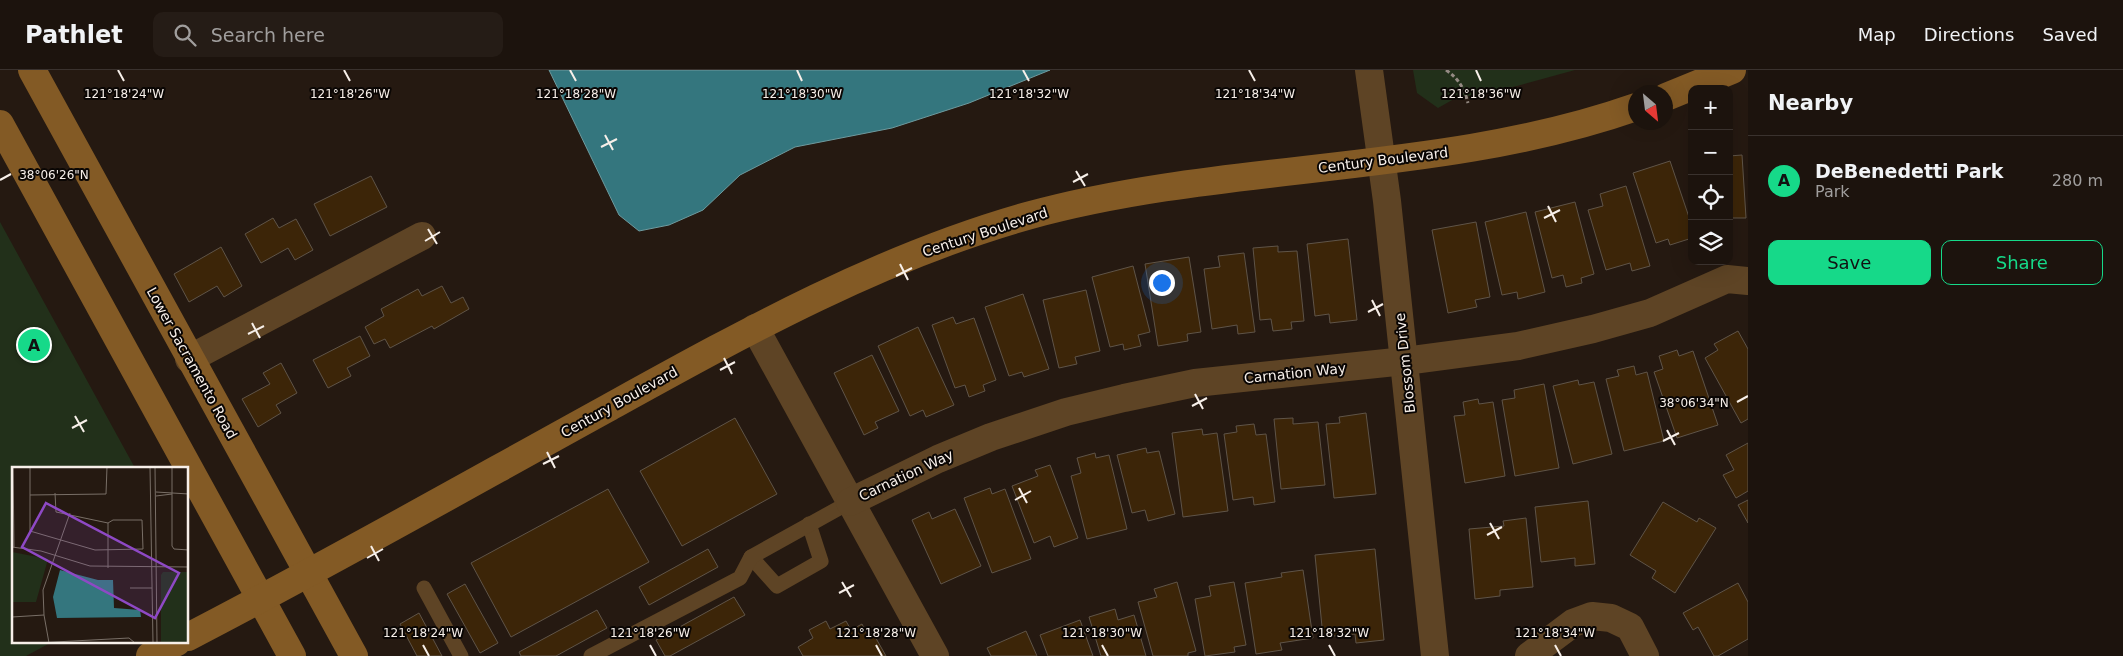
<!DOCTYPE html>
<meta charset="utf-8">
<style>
body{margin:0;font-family:"DejaVu Sans",sans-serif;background:#251c16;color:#f1f3f6}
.controls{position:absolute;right:15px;top:15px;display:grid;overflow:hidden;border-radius:10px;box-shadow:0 5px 20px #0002}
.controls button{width:45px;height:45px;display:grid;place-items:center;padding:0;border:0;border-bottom:1px solid #3a322e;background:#1c130d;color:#f1f3f6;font:25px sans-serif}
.compass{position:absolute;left:1628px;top:15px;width:45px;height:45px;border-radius:50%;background:#1c130d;box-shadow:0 5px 20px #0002;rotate:152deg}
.you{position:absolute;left:1161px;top:212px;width:18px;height:18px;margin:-12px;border:4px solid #fff;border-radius:50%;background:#1a73e8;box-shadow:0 0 0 8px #1a73e833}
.badge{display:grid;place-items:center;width:32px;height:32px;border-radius:50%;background:#16d989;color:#111;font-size:16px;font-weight:700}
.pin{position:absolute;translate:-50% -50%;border:2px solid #fff;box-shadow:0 1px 5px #0006}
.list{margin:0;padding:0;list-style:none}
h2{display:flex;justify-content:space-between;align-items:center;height:65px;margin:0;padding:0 20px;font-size:21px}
h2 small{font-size:16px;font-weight:400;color:#a09e9d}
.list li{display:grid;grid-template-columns:32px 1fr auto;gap:15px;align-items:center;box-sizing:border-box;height:90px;padding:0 20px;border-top:1px solid #3a322e}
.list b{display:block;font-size:19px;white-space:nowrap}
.list p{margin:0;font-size:16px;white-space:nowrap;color:#a09e9d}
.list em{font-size:16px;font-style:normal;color:#a09e9d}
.actions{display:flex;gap:10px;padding:15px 20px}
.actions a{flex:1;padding:11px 0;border:1px solid #16d989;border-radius:10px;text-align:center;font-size:18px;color:#16d989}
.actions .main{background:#16d989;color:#111}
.icon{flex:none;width:28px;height:28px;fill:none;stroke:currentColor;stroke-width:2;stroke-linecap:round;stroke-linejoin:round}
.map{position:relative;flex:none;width:1748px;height:586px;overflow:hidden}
header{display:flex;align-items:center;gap:30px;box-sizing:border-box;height:70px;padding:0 25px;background:#1c130d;border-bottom:1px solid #3a322e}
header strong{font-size:24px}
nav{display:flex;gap:28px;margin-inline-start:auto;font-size:18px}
.search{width:350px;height:45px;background:#251c16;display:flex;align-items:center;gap:12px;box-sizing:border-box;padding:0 18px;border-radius:10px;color:#a09e9d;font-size:19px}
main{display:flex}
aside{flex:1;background:#1c130d}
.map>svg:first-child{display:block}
.green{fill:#22301a}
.water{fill:#34767e;stroke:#6e9a9e}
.building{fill:#3c2508;stroke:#5f5448}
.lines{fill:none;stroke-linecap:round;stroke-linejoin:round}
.path{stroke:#948a83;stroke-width:3;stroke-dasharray:4 2.5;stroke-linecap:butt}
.lane{stroke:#5e4425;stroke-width:15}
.street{stroke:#5e4425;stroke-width:28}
.secondary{stroke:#835a25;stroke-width:28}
.ticks{fill:none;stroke:#f7efe9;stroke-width:2}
.labels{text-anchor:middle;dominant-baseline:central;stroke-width:4;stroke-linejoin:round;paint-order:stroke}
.street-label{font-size:14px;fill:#f7efe9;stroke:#0a0604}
.inset-road{fill:none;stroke:#796f67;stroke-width:1}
.view{fill:#8e49c5;fill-opacity:0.15;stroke:#8e49c5;stroke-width:2.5}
.inset-edge{fill:none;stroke:#f7efe9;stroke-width:2.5}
.ticks-label{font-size:12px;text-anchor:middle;fill:#f7efe9;stroke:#0a0604;stroke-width:4;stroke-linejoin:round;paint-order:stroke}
</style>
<header>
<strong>Pathlet</strong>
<div class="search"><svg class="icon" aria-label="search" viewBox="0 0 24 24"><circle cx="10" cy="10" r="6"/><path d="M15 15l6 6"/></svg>Search here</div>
<nav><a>Map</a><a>Directions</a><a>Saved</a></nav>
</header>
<main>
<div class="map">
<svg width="1748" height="586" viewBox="0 0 1748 586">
<rect width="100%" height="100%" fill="#251911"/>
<g class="green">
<polygon points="1413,0 1575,0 1517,16 1454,29 1438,38 1417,23"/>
<polygon points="0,152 135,398 14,398 14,572 52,572 26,586 0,586"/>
</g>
<polygon class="water" points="549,0 1050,0 969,33 892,58 795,77 740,105 703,140 669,155 639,161 619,145"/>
<g class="building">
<polygon points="1742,85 1746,148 1729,148 1729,86"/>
<polygon points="1670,91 1692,156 1692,168 1670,175 1668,169 1656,173 1633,103"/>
<polygon points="371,106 387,137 330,166 314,134"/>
<polygon points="1626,116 1650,196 1632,201 1630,193 1606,200 1588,140 1603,136 1600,124"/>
<polygon points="1575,132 1594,204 1581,208 1582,213 1566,217 1563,205 1552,208 1535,142"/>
<polygon points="1526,142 1545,222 1518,229 1517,222 1502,225 1485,152"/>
<polygon points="273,148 279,158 296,149 313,180 295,190 288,178 261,193 245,164"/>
<polygon points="1476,152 1490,227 1475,230 1477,237 1448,243 1432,160"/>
<polygon points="1348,169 1357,250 1330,253 1329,244 1315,246 1307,174"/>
<polygon points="1278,176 1278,182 1297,181 1304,251 1291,252 1292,259 1273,261 1271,249 1260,250 1253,178"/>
<polygon points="221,177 242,216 224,227 217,216 189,232 174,204"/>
<polygon points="1244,183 1255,262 1238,264 1237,255 1212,259 1204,199 1220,197 1218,186"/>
<polygon points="1189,187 1201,262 1187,264 1188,271 1158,276 1145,194"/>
<polygon points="1133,196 1150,262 1138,265 1141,276 1124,280 1123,274 1110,277 1092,207"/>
<polygon points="442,216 451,233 463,227 469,239 434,259 432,256 390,278 385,269 374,274 365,257 384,246 381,239 418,219 422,226"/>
<polygon points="1086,220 1100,281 1075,287 1077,294 1059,298 1043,230"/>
<polygon points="1023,224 1049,299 1024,307 1022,302 1009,306 985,237"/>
<polygon points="953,247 956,254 974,248 996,310 983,315 985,321 969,327 965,315 955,318 932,255"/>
<polygon points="918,257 954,335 926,347 923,340 910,346 878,276"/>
<polygon points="1738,261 1748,279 1748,349 1741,353 1705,288 1718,280 1714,274"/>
<polygon points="360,266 370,286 347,298 351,306 328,318 313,290"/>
<polygon points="1677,280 1679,286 1693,281 1718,355 1677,368 1654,302 1663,299 1659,286"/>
<polygon points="872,285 899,341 875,352 878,358 864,365 834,303"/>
<polygon points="281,293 297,323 276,335 281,343 258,357 242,329 270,314 263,303"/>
<polygon points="1634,296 1636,305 1647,302 1664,371 1624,381 1606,309 1619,306 1617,300"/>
<polygon points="1578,310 1579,315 1594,312 1612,384 1573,394 1553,316"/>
<polygon points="1544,314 1559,398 1515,406 1502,330 1515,328 1514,320"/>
<polygon points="1478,329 1479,334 1493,332 1505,406 1465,413 1454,346 1465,345 1463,332"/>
<polygon points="1366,343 1376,424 1334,428 1326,354 1340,353 1339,347"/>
<polygon points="735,348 777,424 682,476 640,401"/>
<polygon points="1293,348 1293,354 1318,352 1325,415 1281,419 1274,349"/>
<polygon points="1254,354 1256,365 1266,364 1275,432 1254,435 1253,427 1233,430 1224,364 1237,362 1236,356"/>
<polygon points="1202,359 1203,365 1217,363 1228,441 1183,447 1172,363"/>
<polygon points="1748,373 1748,421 1736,428 1723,405 1734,400 1726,385"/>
<polygon points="1146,378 1147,383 1159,381 1175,444 1148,451 1145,440 1132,443 1117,385"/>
<polygon points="1095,383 1096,388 1109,385 1127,459 1087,469 1071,406 1081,403 1077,388"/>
<polygon points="1050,395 1078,468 1054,477 1050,466 1034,473 1012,416 1038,406 1035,400"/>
<polygon points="990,418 992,424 1005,419 1031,489 992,503 964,428"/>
<polygon points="608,419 649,492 511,567 471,493"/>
<polygon points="1748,430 1748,453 1738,435"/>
<polygon points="1588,431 1595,494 1575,496 1575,488 1541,492 1535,437"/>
<polygon points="1663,432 1697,452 1699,448 1716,458 1675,523 1652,508 1656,501 1630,485"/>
<polygon points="955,439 981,496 941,514 912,450 929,442 932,449"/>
<polygon points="1526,448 1533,517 1500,520 1500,526 1475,529 1469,459 1504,456 1503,451"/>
<polygon points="708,479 718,497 649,535 639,517"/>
<polygon points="1375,479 1384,570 1356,573 1355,564 1323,567 1315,485"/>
<polygon points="1303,500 1313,568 1280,573 1282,580 1256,584 1245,513 1282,507 1281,503"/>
<polygon points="1177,512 1196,581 1188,583 1188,586 1153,586 1138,532 1157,527 1154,519"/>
<polygon points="1234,512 1246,575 1234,577 1235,582 1205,586 1195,529 1211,526 1209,516"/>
<polygon points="1738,513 1748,532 1748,569 1718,586 1714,586 1698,557 1693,560 1683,543"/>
<polygon points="465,514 498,573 480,583 447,524"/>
<polygon points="734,527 745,545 670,586 665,586 656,570"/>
<polygon points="1115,539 1118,550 1134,545 1146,586 1101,586 1089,547"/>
<polygon points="597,540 607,558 556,586 521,586 519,582"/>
<polygon points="419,543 442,586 417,586 400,554"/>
<polygon points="1080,550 1093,586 1048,586 1040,565"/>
<polygon points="826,551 830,559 846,551 851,560 862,554 868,566 873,563 886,586 803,586 798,577 813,568 809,560"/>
<polygon points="1026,561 1037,586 991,586 987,578"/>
</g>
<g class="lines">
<path class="path" d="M1446,0C1459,9 1464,18 1468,33"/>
<g class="lane">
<polyline points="751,487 777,516 821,491 809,454"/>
<polyline points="424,518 461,586"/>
<polyline points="591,586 740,508 751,487 850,432"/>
</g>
<g class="street">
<polyline points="1369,0 1387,131 1435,586"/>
<polyline points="755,258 935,586"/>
<polyline points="189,289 422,166"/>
<polyline points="850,432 938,389 991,367 1066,342 1124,328 1195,313 1405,291 1518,276 1593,259 1650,243 1727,209 1748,211"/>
<polyline points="1529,586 1573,553 1592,546 1611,548 1630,557 1645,586"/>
</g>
<g class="secondary">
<polyline points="32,0 354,586"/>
<polyline points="1666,27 1732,0"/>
<polyline points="0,54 292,586"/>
<path d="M188,567C329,494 468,415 608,338C742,264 878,188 1027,146C1226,91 1439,106 1636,37"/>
<polyline points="150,586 177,572"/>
</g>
</g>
<path class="ticks" d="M118,0L124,11M344,0L350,11M570,0L576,11M797,0L802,11M1023,0L1029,11M1249,0L1255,11M1476,0L1481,11M605,65L613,80M601,77L617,69M1076,101L1085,116M0,110L11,104M1073,112L1088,104M1548,136L1556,152M1544,148L1560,140M428,159L437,174M425,171L440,162M900,194L908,210M896,206L912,198M1372,230L1380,246M1368,242L1383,234M252,253L260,268M248,264L264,256M724,288L732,304M720,300L735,292M1195,324L1203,339M1737,332L1748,326M1192,336L1207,328M75,346L84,362M72,358L87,350M1667,360L1675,375M1663,371L1679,363M547,382L555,398M543,394L559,386M1019,418L1027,433M1015,430L1031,421M1490,453L1499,469M1487,465L1502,457M371,476L379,491M367,488L383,479M842,512L851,527M839,523L854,515M423,575L429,586M650,575L656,586M876,575L882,586M1102,575L1108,586M1329,575L1335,586M1555,575L1561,586"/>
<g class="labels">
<g class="street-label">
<text transform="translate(1383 90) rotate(-7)">Century Boulevard</text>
<text transform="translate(985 162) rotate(-18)">Century Boulevard</text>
<text transform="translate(192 293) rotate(61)">Lower Sacramento Road</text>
<text transform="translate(1405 293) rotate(-96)">Blossom Drive</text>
<text transform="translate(1295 303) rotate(-6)">Carnation Way</text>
<text transform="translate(619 332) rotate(-29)">Century Boulevard</text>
<text transform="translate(906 405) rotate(-25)">Carnation Way</text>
</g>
</g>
<g transform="translate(12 397)">
<rect width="176" height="176" fill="#251911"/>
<path d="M0,85L36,92L24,135H0ZM151,105H176V176H149V108Z" fill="#22301a"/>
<path d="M48,103L86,113H101L102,141L128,143L129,150L45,151L41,130Z" fill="#34767e"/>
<path class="inset-road" d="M1,0L2,80M18,0V64L83,83L131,82L130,53H101L96,56M138,0L141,176M143,0L145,176M160,0V79L162,82L177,83M144,25L177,27M43,26L44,45L96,56M18,28L94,27L95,0M144,29L160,27M96,56V101M0,80L29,84L78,99L177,100M118,121H140M0,150L32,148M24,176L117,171L123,176M37,176L32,148L31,123L58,46"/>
<path class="view" d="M34,36L167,106L143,151L10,80Z"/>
<rect width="176" height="176" class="inset-edge"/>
</g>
<g class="ticks-label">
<text x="124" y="28">121°18'24"W</text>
<text x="350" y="28">121°18'26"W</text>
<text x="1481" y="28">121°18'36"W</text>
<text x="576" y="28">121°18'28"W</text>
<text x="802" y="28">121°18'30"W</text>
<text x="1029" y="28">121°18'32"W</text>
<text x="1255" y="28">121°18'34"W</text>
<text x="54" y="109">38°06'26"N</text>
<text x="1694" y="337">38°06'34"N</text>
<text x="423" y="567">121°18'24"W</text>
<text x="650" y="567">121°18'26"W</text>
<text x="876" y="567">121°18'28"W</text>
<text x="1102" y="567">121°18'30"W</text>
<text x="1329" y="567">121°18'32"W</text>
<text x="1555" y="567">121°18'34"W</text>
</g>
</svg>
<div class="controls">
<button>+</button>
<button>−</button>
<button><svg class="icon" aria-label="locate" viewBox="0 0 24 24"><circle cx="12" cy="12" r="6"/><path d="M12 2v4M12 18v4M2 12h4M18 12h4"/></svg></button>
<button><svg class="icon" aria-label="layers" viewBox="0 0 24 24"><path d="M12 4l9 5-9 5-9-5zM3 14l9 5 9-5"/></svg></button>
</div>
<svg class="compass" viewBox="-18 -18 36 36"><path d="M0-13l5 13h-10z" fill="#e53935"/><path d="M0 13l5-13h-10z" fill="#a09e9d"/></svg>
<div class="you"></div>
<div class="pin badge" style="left:34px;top:275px">A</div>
</div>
<aside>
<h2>Nearby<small></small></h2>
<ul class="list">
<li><span class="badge">A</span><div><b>DeBenedetti Park</b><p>Park</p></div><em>280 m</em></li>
</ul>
<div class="actions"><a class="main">Save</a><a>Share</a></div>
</aside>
</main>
